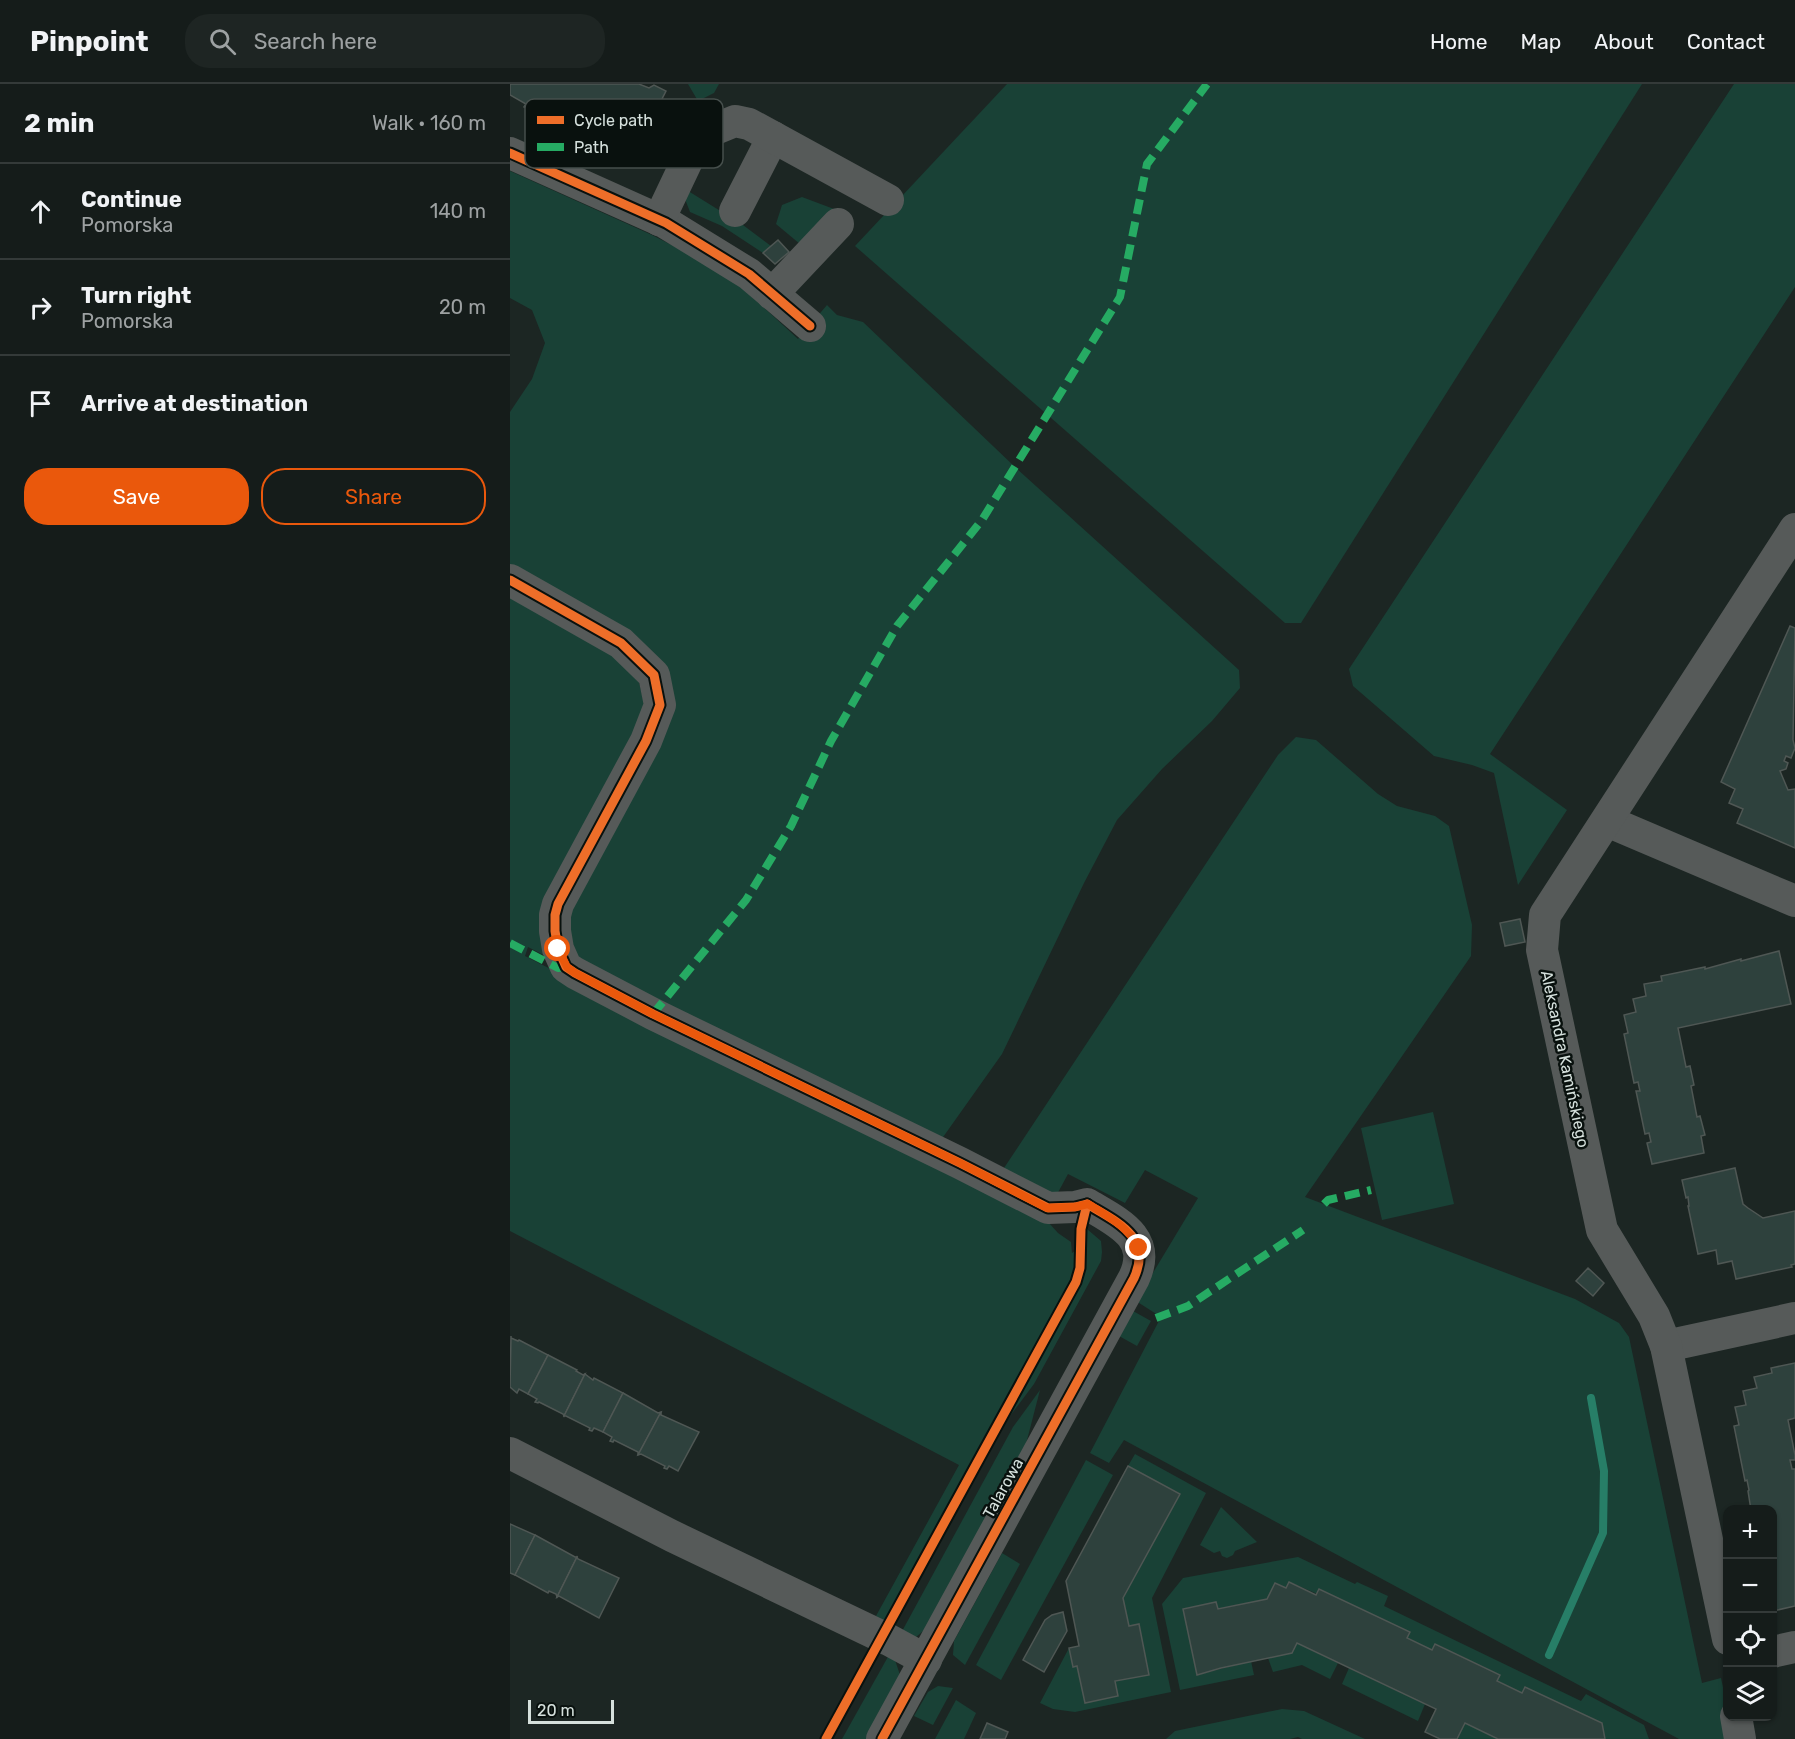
<!DOCTYPE html>
<meta charset="utf-8">
<style>
body{margin:0;font-family:Rubik,sans-serif;background:#1e2523;color:#f1f3f6}
.controls{position:absolute;right:18px;bottom:18px;display:grid;overflow:hidden;border-radius:12px;box-shadow:0 2px 4px #0004}
.controls button{width:54px;height:54px;display:grid;place-items:center;padding:0;border:0;border-bottom:2px solid #343a39;background:#151c1a;color:#f1f3f6;font:30px sans-serif}
.scale{position:absolute;left:18px;bottom:15px;width:86px;box-sizing:border-box;padding-left:6px;border:3px solid #d5e0dc;border-top:0;font-size:16px;line-height:21px;white-space:nowrap;color:#d5e0dc;-webkit-text-stroke:4px #09110e;paint-order:stroke}
.stop{position:absolute;width:18px;height:18px;margin:-14px;border:4px solid #ea580c;border-radius:50%;background:#fff}
.stop.end{background:#ea580c;border-color:#fff;box-shadow:0 2px 6px #0008}
.list{margin:0;padding:0;list-style:none}
h2{display:flex;justify-content:space-between;align-items:center;height:78px;margin:0;padding:0 24px;font-size:26px}
h2 small{font-size:20px;font-weight:400;color:#9da1a2}
.list li{display:grid;grid-template-columns:39px 1fr auto;gap:18px;align-items:center;box-sizing:border-box;height:96px;padding:0 24px;border-top:2px solid #343a39}
.list b{display:block;font-size:22px;white-space:nowrap}
.list p{margin:0;font-size:20px;white-space:nowrap;color:#9da1a2}
.list em{font-size:20px;font-style:normal;color:#9da1a2}
.actions{display:flex;gap:12px;padding:18px 24px}
.actions a{flex:1;padding:14px 0;border:2px solid #ea580c;border-radius:24px;text-align:center;font-size:21px;color:#ea580c}
.actions .main{background:#ea580c;color:#fff}
.icon{flex:none;width:33px;height:33px;fill:none;stroke:currentColor;stroke-width:2;stroke-linecap:round;stroke-linejoin:round}
.map{position:relative;flex:none;width:1285px;height:1655px;overflow:hidden}
header{display:flex;align-items:center;gap:36px;box-sizing:border-box;height:84px;padding:0 30px;background:#151c1a;border-bottom:2px solid #343a39}
header strong{font-size:28px}
nav{display:flex;gap:33px;margin-inline-start:auto;font-size:21px}
.search{width:420px;height:54px;background:#1e2523;display:flex;align-items:center;gap:15px;box-sizing:border-box;padding:0 21px;border-radius:24px;color:#9da1a2;font-size:22px}
main{display:flex}
aside{flex:1;background:#151c1a}
.map>svg:first-child{display:block}
.green{fill:#194136}
.lines{fill:none;stroke-linecap:round;stroke-linejoin:round}
.stream{stroke:#277e67;stroke-width:8}
.building{fill:#2e413d;stroke:#4f5754;stroke-width:1.5}
.minor{stroke:#565a59;stroke-width:32}
.quiet{stroke:#26ab63;stroke-width:8;stroke-dasharray:15 8;stroke-linecap:butt}
.cycleway-casing{stroke:#09110e;stroke-width:13}
.cycleway{stroke:#ee6e29;stroke-width:9}
.route{stroke:#ea580c;stroke-width:8}
.labels{text-anchor:middle;dominant-baseline:central;stroke-width:5;stroke-linejoin:round;paint-order:stroke}
.street-label{font-size:16px;fill:#d5e0dc;stroke:#09110e}
.key{fill:#09110e;stroke:#464f4c;stroke-width:1.5}
.key-label{font-size:16px;fill:#d5e0dc}
</style>
<header>
<strong>Pinpoint</strong>
<div class="search"><svg class="icon" aria-label="search" viewBox="0 0 24 24"><circle cx="10" cy="10" r="6"/><path d="M15 15l6 6"/></svg>Search here</div>
<nav><a>Home</a><a>Map</a><a>About</a><a>Contact</a></nav>
</header>
<main>
<aside>
<h2>2 min<small>Walk · 160 m</small></h2>
<ul class="list">
<li><svg class="icon" aria-label="ahead" viewBox="0 0 24 24"><path d="M12 20V5M6 11l6-6 6 6"/></svg><div><b>Continue</b><p>Pomorska</p></div><em>140 m</em></li>
<li><svg class="icon" aria-label="right" viewBox="0 0 24 24"><path d="M7 20v-9h11M14 6l5 5-5 5"/></svg><div><b>Turn right</b><p>Pomorska</p></div><em>20 m</em></li>
<li><svg class="icon" aria-label="arrive" viewBox="0 0 24 24"><path d="M6 21V4h12l-3 4 3 4H6"/></svg><div><b>Arrive at destination</b></div></li>
</ul>
<div class="actions"><a class="main">Save</a><a>Share</a></div>
</aside>
<div class="map">
<svg width="1285" height="1655" viewBox="0 0 1285 1655">
<rect width="100%" height="100%" fill="#1c2623"/>
<g class="green">
<polygon points="178,0 209,0 204,9 188,17"/>
<polygon points="497,0 1132,0 791,539 775,539 345,162"/>
<polygon points="1224,0 1285,0 1285,203 980,670 1057,726 1008,801 984,689 962,681 924,672 843,602 839,585"/>
<polygon points="0,87 142,151 199,180 237,208 288,255 317,221 327,231 353,238 505,383 729,586 730,604 702,637 652,685 607,736 574,799 492,970 431,1056 67,879 50,842 148,660 118,550 0,480 0,328 22,295 35,259 22,226 0,214"/>
<polygon points="175,105 233,141 261,162 253,169 212,142 180,128 175,115"/>
<polygon points="292,113 324,125 290,160 266,140 272,121"/>
<polygon points="0,513 104,570 129,598 134,619 128,649 46,802 47,878 18,863 15,872 539,1139 548,1149 561,1158 562,1169 566,1166 565,1187 375,1537 366,1532 449,1381 0,1147"/>
<polygon points="786,653 806,656 868,710 887,722 925,732 939,742 962,841 961,872 795,1113 1065,1215 1109,1239 1119,1253 1192,1599 1211,1594 1224,1655 1169,1655 614,1356 599,1379 580,1369 651,1233 626,1217 688,1114 635,1086 615,1119 558,1090 545,1114 492,1087 768,671"/>
<polygon points="923,1028 944,1120 872,1136 851,1044"/>
<polygon points="577,1145 591,1157 592,1168 591,1177 524,1300 497,1336 570,1198 574,1186"/>
<polygon points="623,1227 641,1237 627,1262 609,1252"/>
<polygon points="530,1306 516,1360 418,1543 406,1553 390,1551 503,1343"/>
<polygon points="625,1370 696,1409 642,1514 661,1608 565,1628 543,1625 530,1619 559,1564 563,1583 567,1582 575,1619 608,1612 605,1597 639,1590 629,1540 619,1542 613,1514 670,1410 618,1382"/>
<polygon points="576,1376 603,1391 491,1596 466,1581"/>
<polygon points="711,1423 747,1458 725,1467 723,1471 717,1474 712,1472 710,1467 704,1469 690,1461"/>
<polygon points="492,1469 510,1480 455,1581 443,1571 444,1557"/>
<polygon points="788,1473 845,1500 847,1498 878,1512 874,1522 1071,1617 1076,1610 1134,1641 1139,1655 1095,1655 1091,1639 1012,1609 987,1597 990,1591 926,1560 922,1566 897,1554 900,1549 779,1498 776,1504 765,1499 757,1515 708,1525 706,1518 674,1525 687,1591 741,1577 744,1591 670,1606 652,1520 673,1494"/>
<polygon points="787,1559 828,1579 820,1595 792,1581 763,1588 758,1574 782,1569"/>
<polygon points="379,1571 385,1576 390,1591 358,1655 332,1655"/>
<polygon points="839,1584 915,1620 908,1637 832,1600"/>
<polygon points="428,1602 443,1604 423,1641 404,1632 418,1608"/>
<polygon points="446,1616 466,1629 454,1655 425,1655"/>
<polygon points="772,1625 794,1627 855,1655 792,1655 788,1653 780,1655 656,1655 665,1647"/>
<polygon points="955,1639 988,1655 947,1655"/>
</g>
<g class="lines">
<polyline class="stream" points="1039,1571 1093,1449 1094,1387 1081,1314"/>
</g>
<g class="building">
<polygon points="0,0 129,0 139,4 144,1 156,7 152,15 170,23 167,30 171,31 147,79 103,59 102,62 70,48 71,44 48,35 47,37 14,23 16,20 0,11"/>
<polygon points="268,156 279,168 265,180 253,169"/>
<polygon points="1280,542 1285,544 1283,656 1285,664 1281,674 1276,672 1274,677 1278,679 1276,685 1270,687 1278,706 1285,705 1285,764 1227,739 1233,725 1219,719 1225,705 1211,698"/>
<polygon points="1010,835 1015,858 995,862 990,839"/>
<polygon points="1269,867 1281,920 1168,944 1176,983 1180,982 1184,1001 1181,1002 1187,1033 1190,1032 1195,1051 1191,1052 1194,1069 1142,1080 1137,1059 1141,1058 1139,1049 1135,1050 1126,1007 1130,1007 1128,998 1124,999 1114,950 1118,949 1114,931 1126,928 1123,915 1136,912 1134,900 1152,897 1151,892 1195,883 1195,885 1231,875 1231,877"/>
<polygon points="1225,1084 1233,1120 1238,1124 1253,1134 1285,1127 1285,1180 1281,1181 1282,1183 1226,1195 1222,1177 1208,1180 1206,1166 1188,1170 1178,1122 1179,1122 1178,1113 1176,1114 1172,1096"/>
<polygon points="1078,1184 1094,1199 1083,1212 1066,1197"/>
<polygon points="1,1252 1,1254 8,1257 9,1256 38,1271 18,1310 9,1305 7,1309 0,1303"/>
<polygon points="38,1271 67,1286 66,1287 73,1291 75,1290 54,1332 53,1330 29,1318 28,1319 25,1318 27,1315 18,1310"/>
<polygon points="1285,1279 1285,1334 1278,1336 1285,1371 1285,1376 1280,1376 1282,1385 1285,1385 1285,1522 1263,1527 1262,1426 1241,1426 1238,1407 1239,1406 1237,1396 1235,1397 1224,1342 1229,1341 1225,1323 1236,1321 1233,1307 1247,1304 1244,1293 1262,1289 1261,1284"/>
<polygon points="75,1290 83,1296 84,1294 113,1309 93,1348 84,1344 82,1347 79,1346 80,1344 56,1332 54,1332"/>
<polygon points="113,1309 148,1329 151,1328 128,1371 128,1368 104,1356 103,1358 100,1357 102,1353 93,1348"/>
<polygon points="151,1328 151,1331 189,1348 168,1387 159,1382 157,1385 154,1384 155,1382 131,1370 128,1371"/>
<polygon points="618,1382 670,1410 613,1514 619,1542 629,1540 639,1591 605,1597 608,1612 575,1619 567,1582 563,1583 559,1564 569,1562 556,1497"/>
<polygon points="0,1440 25,1451 5,1491 0,1489"/>
<polygon points="25,1451 65,1473 67,1473 47,1513 46,1510 39,1507 38,1509 5,1491"/>
<polygon points="67,1473 68,1475 109,1494 89,1534 49,1512 47,1513"/>
<polygon points="779,1498 806,1511 809,1505 900,1548 897,1554 922,1566 925,1560 990,1591 987,1597 1012,1609 1015,1603 1092,1639 1095,1655 988,1655 955,1639 947,1655 930,1655 915,1648 926,1625 787,1559 782,1569 711,1584 687,1591 673,1525 706,1518 708,1525 757,1515 765,1499 776,1504"/>
<polygon points="553,1528 557,1547 534,1588 513,1576 535,1536 542,1531"/>
<polygon points="477,1639 498,1648 495,1655 470,1655"/>
</g>
<g class="lines">
<g class="minor">
<polyline points="0,69 156,139 239,190 300,242"/>
<polyline points="225,127 263,53"/>
<polyline points="149,136 187,56 203,46 225,37 239,40 378,116"/>
<polyline points="262,210 328,140"/>
<path d="M0,496L111,559L144,591L150,621L136,657L48,820L45,831V847L48,865L56,883L65,889L143,930L450,1079L538,1124L565,1123L577,1120C607,1138 643,1153 624,1194L372,1655"/>
<polyline points="1097,737 1285,817"/>
<polyline points="1156,1262 1285,1234"/>
<polyline points="0,1369 162,1452 379,1556 416,1576"/>
<polyline points="1218,1555 1156,1262 1144,1232 1092,1146 1032,866 1035,831 1285,445"/>
<polyline points="1262,1568 1285,1563"/>
<polyline points="1226,1632 1230,1655"/>
</g>
<g class="quiet">
<polyline points="0,859 48,884 56,883"/>
<polyline points="143,930 236,816 281,742 321,657 387,542 472,436 610,213 637,80 697,0"/>
<polyline points="814,1120 818,1116 861,1106"/>
<polyline points="646,1234 678,1222 793,1146"/>
</g>
<defs>
<g id="cycleway">
<polyline points="0,69 156,139 239,190 300,242"/>
<path d="M0,496L111,559L144,591L150,621L136,657L48,820L45,831V847L48,865L56,883L65,889L143,930L450,1079L538,1124L565,1123L577,1120C607,1138 643,1153 624,1194L372,1655"/>
<polyline points="316,1655 566,1198 570,1184 571,1145 577,1120"/>
</g>
</defs>
<use href="#cycleway" class="cycleway-casing"/>
<use href="#cycleway" class="cycleway"/>
</g>
<g class="lines">
<path class="route" d="M48,865L57,883L65,889L143,930L450,1079L537,1124L565,1123L578,1120C599,1133 617,1142 629,1164"/>
</g>
<g class="labels">
<g class="street-label">
<text transform="translate(1055 975) rotate(78)">Aleksandra Kamińskiego</text>
<text transform="translate(493 1404) rotate(-61)">Talarowa</text>
</g>
</g>
<rect x="15" y="15" width="198" height="69" rx="9" class="key"/>
<rect x="27" y="32" width="27" height="8" fill="#ee6e29"/>
<rect x="27" y="59" width="27" height="8" fill="#26ab63"/>
<g class="key-label">
<text x="64" y="42">Cycle path</text>
<text x="64" y="69">Path</text>
</g>
</svg>
<div class="controls">
<button>+</button>
<button>−</button>
<button><svg class="icon" aria-label="locate" viewBox="0 0 24 24"><circle cx="12" cy="12" r="6"/><path d="M12 2v4M12 18v4M2 12h4M18 12h4"/></svg></button>
<button><svg class="icon" aria-label="layers" viewBox="0 0 24 24"><path d="M12 4l9 5-9 5-9-5zM3 14l9 5 9-5"/></svg></button>
</div>
<div class="scale">20 m</div>
<div class="stop" style="left:48px;top:865px"></div>
<div class="stop end" style="left:629px;top:1164px"></div>
</div>
</main>
